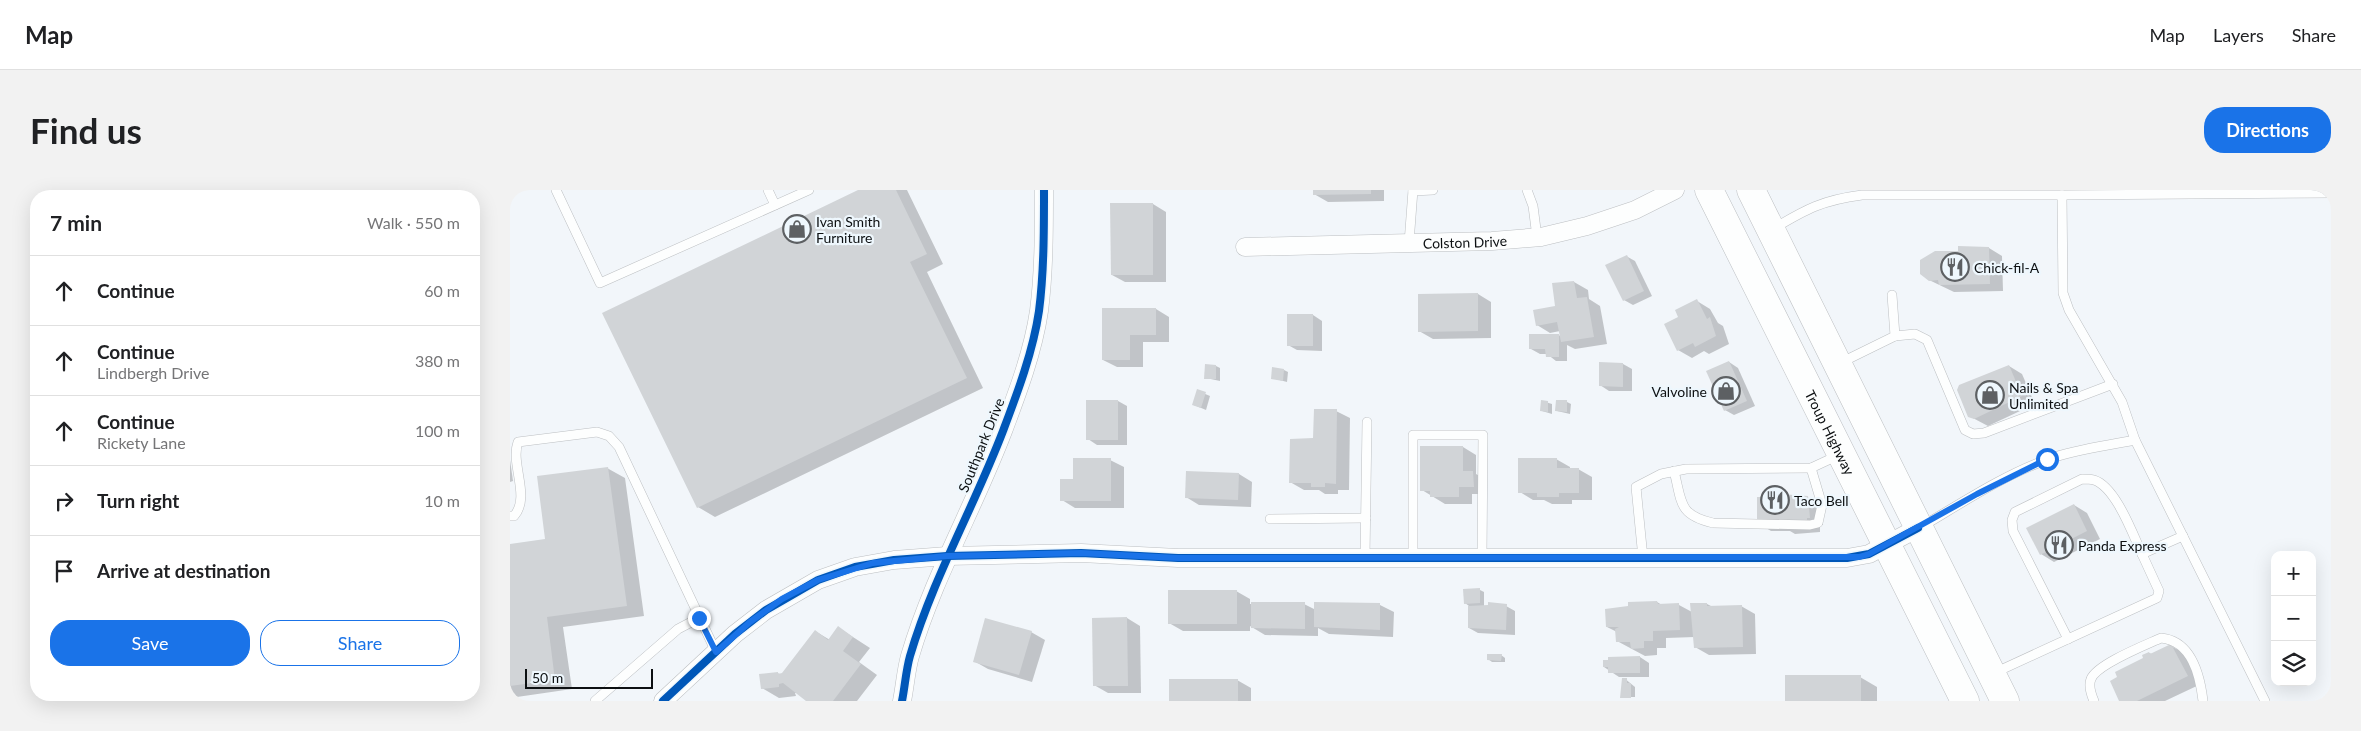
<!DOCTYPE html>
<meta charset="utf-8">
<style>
body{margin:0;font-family:Lato,sans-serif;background:#f2f2f2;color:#202124}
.controls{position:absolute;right:15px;bottom:15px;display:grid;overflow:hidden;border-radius:10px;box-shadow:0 5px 20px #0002}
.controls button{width:45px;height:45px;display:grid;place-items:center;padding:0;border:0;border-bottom:1px solid #e0e0e0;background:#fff;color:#202124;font:25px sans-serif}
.scale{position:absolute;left:15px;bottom:12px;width:128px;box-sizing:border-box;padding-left:5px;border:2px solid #0d1012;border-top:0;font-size:14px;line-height:18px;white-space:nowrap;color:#0d1012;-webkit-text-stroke:4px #eef7fd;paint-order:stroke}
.stop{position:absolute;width:15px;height:15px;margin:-11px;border:4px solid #1a73e8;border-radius:50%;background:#fff}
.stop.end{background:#1a73e8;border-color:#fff;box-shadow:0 1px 5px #0008}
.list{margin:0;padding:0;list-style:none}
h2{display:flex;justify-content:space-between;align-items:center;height:65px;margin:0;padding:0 20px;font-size:21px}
h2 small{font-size:16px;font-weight:400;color:#757577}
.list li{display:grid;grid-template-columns:32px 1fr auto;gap:15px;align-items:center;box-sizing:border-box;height:70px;padding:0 20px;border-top:1px solid #e0e0e0}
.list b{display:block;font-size:19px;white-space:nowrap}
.list p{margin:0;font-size:16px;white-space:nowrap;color:#757577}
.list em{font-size:16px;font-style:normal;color:#757577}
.actions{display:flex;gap:10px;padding:15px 20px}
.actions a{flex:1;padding:11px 0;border:1px solid #1a73e8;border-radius:20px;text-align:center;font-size:18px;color:#1a73e8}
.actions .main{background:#1a73e8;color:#fff}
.icon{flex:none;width:28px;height:28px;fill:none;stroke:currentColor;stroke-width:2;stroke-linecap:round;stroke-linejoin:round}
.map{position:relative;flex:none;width:1821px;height:511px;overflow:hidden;border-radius:20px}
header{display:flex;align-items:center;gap:30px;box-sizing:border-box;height:70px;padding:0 25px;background:#fff;border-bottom:1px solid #e0e0e0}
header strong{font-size:24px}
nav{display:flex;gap:28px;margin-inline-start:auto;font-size:18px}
.intro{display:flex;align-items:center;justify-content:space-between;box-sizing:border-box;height:120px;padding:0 30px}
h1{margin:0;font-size:35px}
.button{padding:12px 22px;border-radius:20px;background:#1a73e8;color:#fff;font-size:18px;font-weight:700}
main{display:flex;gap:30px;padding:0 30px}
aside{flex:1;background:#fff;border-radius:20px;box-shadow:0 5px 20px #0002}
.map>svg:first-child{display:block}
.shadow{fill:#0003}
.building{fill:#d1d4d7}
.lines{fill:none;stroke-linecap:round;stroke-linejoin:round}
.service-casing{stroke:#bcbfc2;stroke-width:10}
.minor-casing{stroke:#bcbfc2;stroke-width:19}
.trunk-casing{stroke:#bcbfc2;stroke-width:29}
.service{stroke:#fdfefe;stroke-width:9}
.minor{stroke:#fdfefe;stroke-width:18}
.trunk{stroke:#fdfefe;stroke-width:28}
.cycleway-casing{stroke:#eef7fd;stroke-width:11}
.cycleway{stroke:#0057b8;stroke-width:8}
.route{stroke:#1a73e8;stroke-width:6}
.labels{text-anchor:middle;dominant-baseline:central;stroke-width:4.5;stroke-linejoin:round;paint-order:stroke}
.poi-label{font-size:14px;fill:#0d1012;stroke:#eef7fd;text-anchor:start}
.street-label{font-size:14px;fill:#0d1012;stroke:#eef7fd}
</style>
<header>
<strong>Map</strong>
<nav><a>Map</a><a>Layers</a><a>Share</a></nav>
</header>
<div class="intro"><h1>Find us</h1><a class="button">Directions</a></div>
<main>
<aside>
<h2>7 min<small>Walk · 550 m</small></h2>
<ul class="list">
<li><svg class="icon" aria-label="ahead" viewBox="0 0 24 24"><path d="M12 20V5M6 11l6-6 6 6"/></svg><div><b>Continue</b></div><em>60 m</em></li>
<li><svg class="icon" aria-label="ahead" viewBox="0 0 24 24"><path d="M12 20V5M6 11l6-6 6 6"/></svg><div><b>Continue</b><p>Lindbergh Drive</p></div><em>380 m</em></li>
<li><svg class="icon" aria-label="ahead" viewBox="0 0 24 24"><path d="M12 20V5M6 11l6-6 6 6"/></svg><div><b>Continue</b><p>Rickety Lane</p></div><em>100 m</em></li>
<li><svg class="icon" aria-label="right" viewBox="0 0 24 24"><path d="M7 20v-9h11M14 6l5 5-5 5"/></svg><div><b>Turn right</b></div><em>10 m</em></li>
<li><svg class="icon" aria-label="arrive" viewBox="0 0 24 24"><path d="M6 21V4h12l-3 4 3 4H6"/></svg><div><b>Arrive at destination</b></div></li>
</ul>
<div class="actions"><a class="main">Save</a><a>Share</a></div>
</aside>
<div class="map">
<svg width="1821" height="511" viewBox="0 0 1821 511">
<rect width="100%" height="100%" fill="#f2f6fa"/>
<g class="shadow">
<polygon points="351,0 397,0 433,74 417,82 473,198 205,327 188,317"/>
<polygon points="804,0 874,0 874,11 818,12 804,4"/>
<polygon points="643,14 656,22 656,92 615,92 602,85"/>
<polygon points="1479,58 1492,66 1493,101 1444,102 1419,90 1449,62"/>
<polygon points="1116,66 1125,71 1142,106 1123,115 1114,110"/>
<polygon points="1064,92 1078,100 1079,109 1090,116 1097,154 1065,159 1057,155 1057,171 1046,171 1037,164 1030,164 1021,159 1048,145 1051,146 1050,141 1040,143 1027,135 1047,117 1043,94"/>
<polygon points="968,104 981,112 981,148 923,149 909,141"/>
<polygon points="1187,111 1200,119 1208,133 1213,136 1219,154 1199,164 1194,161 1182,168 1168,160"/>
<polygon points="646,119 659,127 659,152 633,152 633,177 607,177 593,170"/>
<polygon points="779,125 803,125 812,131 812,161 787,160 778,155"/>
<polygon points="1219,172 1228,178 1245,216 1224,225 1215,220"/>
<polygon points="1091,173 1113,174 1122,179 1122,201 1099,201 1090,195"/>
<polygon points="706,176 710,178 710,191 696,188"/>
<polygon points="1499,176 1512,184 1525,214 1478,236 1459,226"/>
<polygon points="774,180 778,182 777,192 762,188"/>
<polygon points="688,201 700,206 696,220 684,215"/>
<polygon points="608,211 617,216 617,255 587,255 578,249"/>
<polygon points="1032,211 1042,214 1042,224 1032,221"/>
<polygon points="1057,212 1061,214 1060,224 1047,221"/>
<polygon points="826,221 840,228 839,300 828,300 828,304 815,304 809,300 794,300 780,292 804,249"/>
<polygon points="953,257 966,265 966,284 977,290 977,304 962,304 962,314 935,314 912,300"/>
<polygon points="1046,269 1060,277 1060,279 1068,279 1082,287 1082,310 1062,310 1062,314 1042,314 1034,310 1023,310 1010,302"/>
<polygon points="0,270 3,291 0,292"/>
<polygon points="600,270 614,277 614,318 565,318 552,310"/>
<polygon points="97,278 115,288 134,426 53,437 62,499 0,508 0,355 37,350"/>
<polygon points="729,284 742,292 741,317 689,315 676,307"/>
<polygon points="1297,307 1311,315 1313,335 1310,335 1310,342 1285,344 1280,341 1261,341 1248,333"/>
<polygon points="1564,315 1577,323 1590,349 1544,372 1531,364"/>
<polygon points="970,400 974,402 974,416 996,416 1005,421 1005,445 968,443 959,438 959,416 955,413"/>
<polygon points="726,401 740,409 740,414 794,414 806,420 806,413 870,415 884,422 883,447 819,444 808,438 808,446 755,445 740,436 740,441 673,441 659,433"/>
<polygon points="1147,412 1152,415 1169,415 1182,422 1182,414 1197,414 1203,417 1231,416 1245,424 1246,464 1199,465 1185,457 1185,447 1156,448 1156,458 1147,458 1147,465 1135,466 1107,451 1107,442 1097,437"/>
<polygon points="617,428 630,436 631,503 598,503 584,495"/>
<polygon points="329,438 360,458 349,472 367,485 347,511 298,511 288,503 285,503 286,506 269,508 252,498 267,483 273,485 305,441 320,450"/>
<polygon points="521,442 535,450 522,492 478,479 464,471"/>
<polygon points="1661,456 1674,463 1691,494 1655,511 1611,511 1639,463 1642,464"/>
<polygon points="991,465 995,468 995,472 982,472 978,469"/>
<polygon points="1130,467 1139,473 1139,487 1109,487 1094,477 1100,471 1100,468"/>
<polygon points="1350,487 1367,497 1367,511 1276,511"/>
<polygon points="1114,488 1125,497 1125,507 1111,507"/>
<polygon points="727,490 741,498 741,511 660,511"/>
</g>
<g class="building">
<polygon points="348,0 386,0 417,64 400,72 457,188 187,318 92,123"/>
<polygon points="803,0 861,0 861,4 803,5"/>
<polygon points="600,13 643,13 643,85 601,85"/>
<polygon points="1448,56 1479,57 1480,94 1429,95 1428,90 1419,91 1410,84 1410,70 1425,61 1448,61"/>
<polygon points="1117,65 1134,101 1113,111 1095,75"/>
<polygon points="1064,91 1067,108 1077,107 1084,147 1051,152 1047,132 1026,136 1023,120 1045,116 1042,93"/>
<polygon points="968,103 968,141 908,142 908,104"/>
<polygon points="1187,109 1197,129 1200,127 1206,146 1185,157 1183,153 1167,161 1154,134 1168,127 1165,120"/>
<polygon points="592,118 646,118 646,145 620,145 620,170 592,170"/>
<rect x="777" y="124" width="26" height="32"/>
<polygon points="1019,144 1049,144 1049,167 1036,167 1035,159 1019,159"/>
<polygon points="1219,171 1237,211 1214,221 1196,181"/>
<polygon points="1089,172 1113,173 1113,197 1089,196"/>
<polygon points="695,174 706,175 706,189 694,189"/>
<polygon points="1499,175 1512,206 1464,229 1458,227 1447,200 1449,195"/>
<polygon points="762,177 774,179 773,191 761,189"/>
<polygon points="687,199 696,202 691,218 682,215"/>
<rect x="576" y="210" width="32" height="40"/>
<polygon points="1031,210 1038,211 1038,222 1030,221"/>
<polygon points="1046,210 1057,210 1057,222 1045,221"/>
<polygon points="804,219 827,219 826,294 815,293 815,297 801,297 801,293 779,293 780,249 803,248"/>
<polygon points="910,256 953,256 953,281 963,281 964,297 949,297 949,307 920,307 920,301 910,301"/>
<polygon points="563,268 601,268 601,311 550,311 550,289 563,289"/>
<polygon points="1008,268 1047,268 1047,278 1069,278 1069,303 1049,303 1049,307 1027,307 1027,303 1008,303"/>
<polygon points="98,277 117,416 37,427 45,490 0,496 0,354 35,349 27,286"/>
<polygon points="676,281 729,283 728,310 675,308"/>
<polygon points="1270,304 1298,306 1300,328 1297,328 1297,335 1247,334 1247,307 1270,307"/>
<polygon points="1564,314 1577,341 1530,365 1516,338"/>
<polygon points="970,398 970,413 954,414 953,399"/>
<rect x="658" y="400" width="69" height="34"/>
<polygon points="1147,411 1148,414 1169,413 1170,440 1143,441 1143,451 1134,451 1134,458 1121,459 1120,452 1106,452 1105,439 1109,437 1096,437 1095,419 1118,416 1118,412"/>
<polygon points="741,412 795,412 795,439 741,438"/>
<polygon points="804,412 870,413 870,440 804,437"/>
<polygon points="978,412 997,414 996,440 958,438 958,416 978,415"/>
<polygon points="1180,413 1197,413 1197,416 1232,415 1233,457 1184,458"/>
<polygon points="617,427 618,496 583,496 582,428"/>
<polygon points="475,428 522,441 509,485 463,472"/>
<polygon points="328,436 343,447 333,461 351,474 323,511 296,511 273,493 269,494 269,497 251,499 249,484 268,482 268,484 272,483 305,440 318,450"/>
<polygon points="1661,454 1678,486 1627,511 1609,511 1600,491 1607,487 1605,482 1633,468 1632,465 1639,462 1640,464"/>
<polygon points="977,464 992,464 991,471 977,470"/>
<polygon points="1130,466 1130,483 1098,483 1098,477 1093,477 1093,470 1098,470 1098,467"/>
<rect x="1275" y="485" width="76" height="26"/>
<polygon points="1112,488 1117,488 1117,493 1121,493 1121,508 1110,508"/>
<rect x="659" y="489" width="69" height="22"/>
</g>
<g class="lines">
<defs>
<g id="service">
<polyline points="46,0 90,93 299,0"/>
<polyline points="258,0 265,15"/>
<polyline points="1017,0 1023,16 1027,47"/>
<polyline points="903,1 923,0"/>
<polyline points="1552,5 1821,3"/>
<path d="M1263,39C1296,19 1313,10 1352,5H1552L1553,103L1559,120L1612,212L1625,250"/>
<polyline points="899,53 903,0"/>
<polyline points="1385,146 1405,144 1417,150 1455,240 1463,244 1474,243 1603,194"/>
<polyline points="1330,173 1385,146 1382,105"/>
<path d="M1164,281C1172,312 1168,325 1203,333L1300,335L1308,333L1312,315L1301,278"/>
<path d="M0,326H4C21,307 0,274 8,252L87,242L99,246L109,257L206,462"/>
<polyline points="760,329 856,328"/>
<path d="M1411,337C1450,314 1497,283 1539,269C1567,259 1596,256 1625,250L1755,511"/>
<polyline points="855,368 857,232"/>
<polyline points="903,368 903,245 973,245 972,368"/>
<polyline points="1133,368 1126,297 1151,284 1176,279 1301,278 1329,265"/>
<path d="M1558,449L1503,341L1502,330L1505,322L1572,289C1576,289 1581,289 1584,290C1606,297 1623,345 1632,364"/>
<polyline points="1484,483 1647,408 1649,401 1632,364 1673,346"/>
<polyline points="85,511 168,439 189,428"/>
<path d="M1584,511C1581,504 1578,496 1581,489C1587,474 1636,455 1651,448C1682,451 1690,485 1693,511"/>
</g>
<g id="minor">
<path id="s1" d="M735,57L982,51L1031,47L1077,36L1125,20L1165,0"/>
<polyline points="153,511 225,444 256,420 308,390 345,377 384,370 437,366 571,363 668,368 1337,368 1359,364 1408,338"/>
<path d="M392,511C395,496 396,480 400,466C423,388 464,317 493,241C507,204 523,162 529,121C534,82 534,40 534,0"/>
</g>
<g id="trunk">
<path id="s2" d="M1199,0L1455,511"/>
<polyline points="1241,0 1495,511"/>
</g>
</defs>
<use href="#service" class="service-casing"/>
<use href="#minor" class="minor-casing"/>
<use href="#trunk" class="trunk-casing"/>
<use href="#service" class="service"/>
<use href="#minor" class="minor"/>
<use href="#trunk" class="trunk"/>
<defs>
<g id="cycleway">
<polyline points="153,511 225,444 256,420 308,390 345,377 384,370 437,366 571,363 668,368 1337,368 1359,364 1408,338"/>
<path d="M392,511C395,496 396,480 400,466C423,388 464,317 493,241C507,204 523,162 529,121C534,82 534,40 534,0"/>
</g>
</defs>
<use href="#cycleway" class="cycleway-casing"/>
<use href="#cycleway" class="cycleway"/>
</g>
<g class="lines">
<polyline class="route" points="189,428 206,462 240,432 272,409 308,390 363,373 437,366 571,363 668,368 1349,367 1359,364 1467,304 1537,269"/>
</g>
<defs>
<symbol id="shop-ring" viewBox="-11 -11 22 22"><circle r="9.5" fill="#eef7fd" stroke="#5d6063" stroke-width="1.5"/><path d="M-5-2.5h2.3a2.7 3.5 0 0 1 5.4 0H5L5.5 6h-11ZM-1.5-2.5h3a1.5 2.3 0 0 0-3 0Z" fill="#5d6063"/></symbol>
<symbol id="restaurant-ring" viewBox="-11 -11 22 22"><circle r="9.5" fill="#eef7fd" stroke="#5d6063" stroke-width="1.5"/><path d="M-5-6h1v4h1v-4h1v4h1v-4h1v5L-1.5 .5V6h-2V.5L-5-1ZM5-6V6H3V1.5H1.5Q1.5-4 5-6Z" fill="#5d6063"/></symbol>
</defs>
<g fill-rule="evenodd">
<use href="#shop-ring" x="271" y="23" width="32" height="32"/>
<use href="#restaurant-ring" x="1429" y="61" width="32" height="32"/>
<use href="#shop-ring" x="1200" y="185" width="32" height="32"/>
<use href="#shop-ring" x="1464" y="189" width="32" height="32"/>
<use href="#restaurant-ring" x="1249" y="294" width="32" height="32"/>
<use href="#restaurant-ring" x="1533" y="339" width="32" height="32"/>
</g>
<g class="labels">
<g class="poi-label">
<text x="306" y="31">Ivan Smith<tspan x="306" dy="16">Furniture</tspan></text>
<text x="1464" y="77">Chick-fil-A</text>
<text x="1499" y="197">Nails &amp; Spa<tspan x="1499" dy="16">Unlimited</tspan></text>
<text x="1197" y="201" text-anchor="end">Valvoline</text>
<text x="1284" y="310">Taco Bell</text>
<text x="1568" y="355">Panda Express</text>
</g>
<g class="street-label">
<text stroke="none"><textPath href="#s1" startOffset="220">Colston Drive</textPath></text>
<text stroke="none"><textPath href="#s2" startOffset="271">Troup Highway</textPath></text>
<text transform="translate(471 255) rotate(-68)">Southpark Drive</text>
</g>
</g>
</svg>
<div class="controls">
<button>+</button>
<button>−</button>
<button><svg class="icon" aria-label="layers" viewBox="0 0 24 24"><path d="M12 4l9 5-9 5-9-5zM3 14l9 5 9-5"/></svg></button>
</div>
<div class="scale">50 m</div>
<div class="stop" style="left:1537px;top:269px"></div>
<div class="stop end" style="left:189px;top:428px"></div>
</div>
</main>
